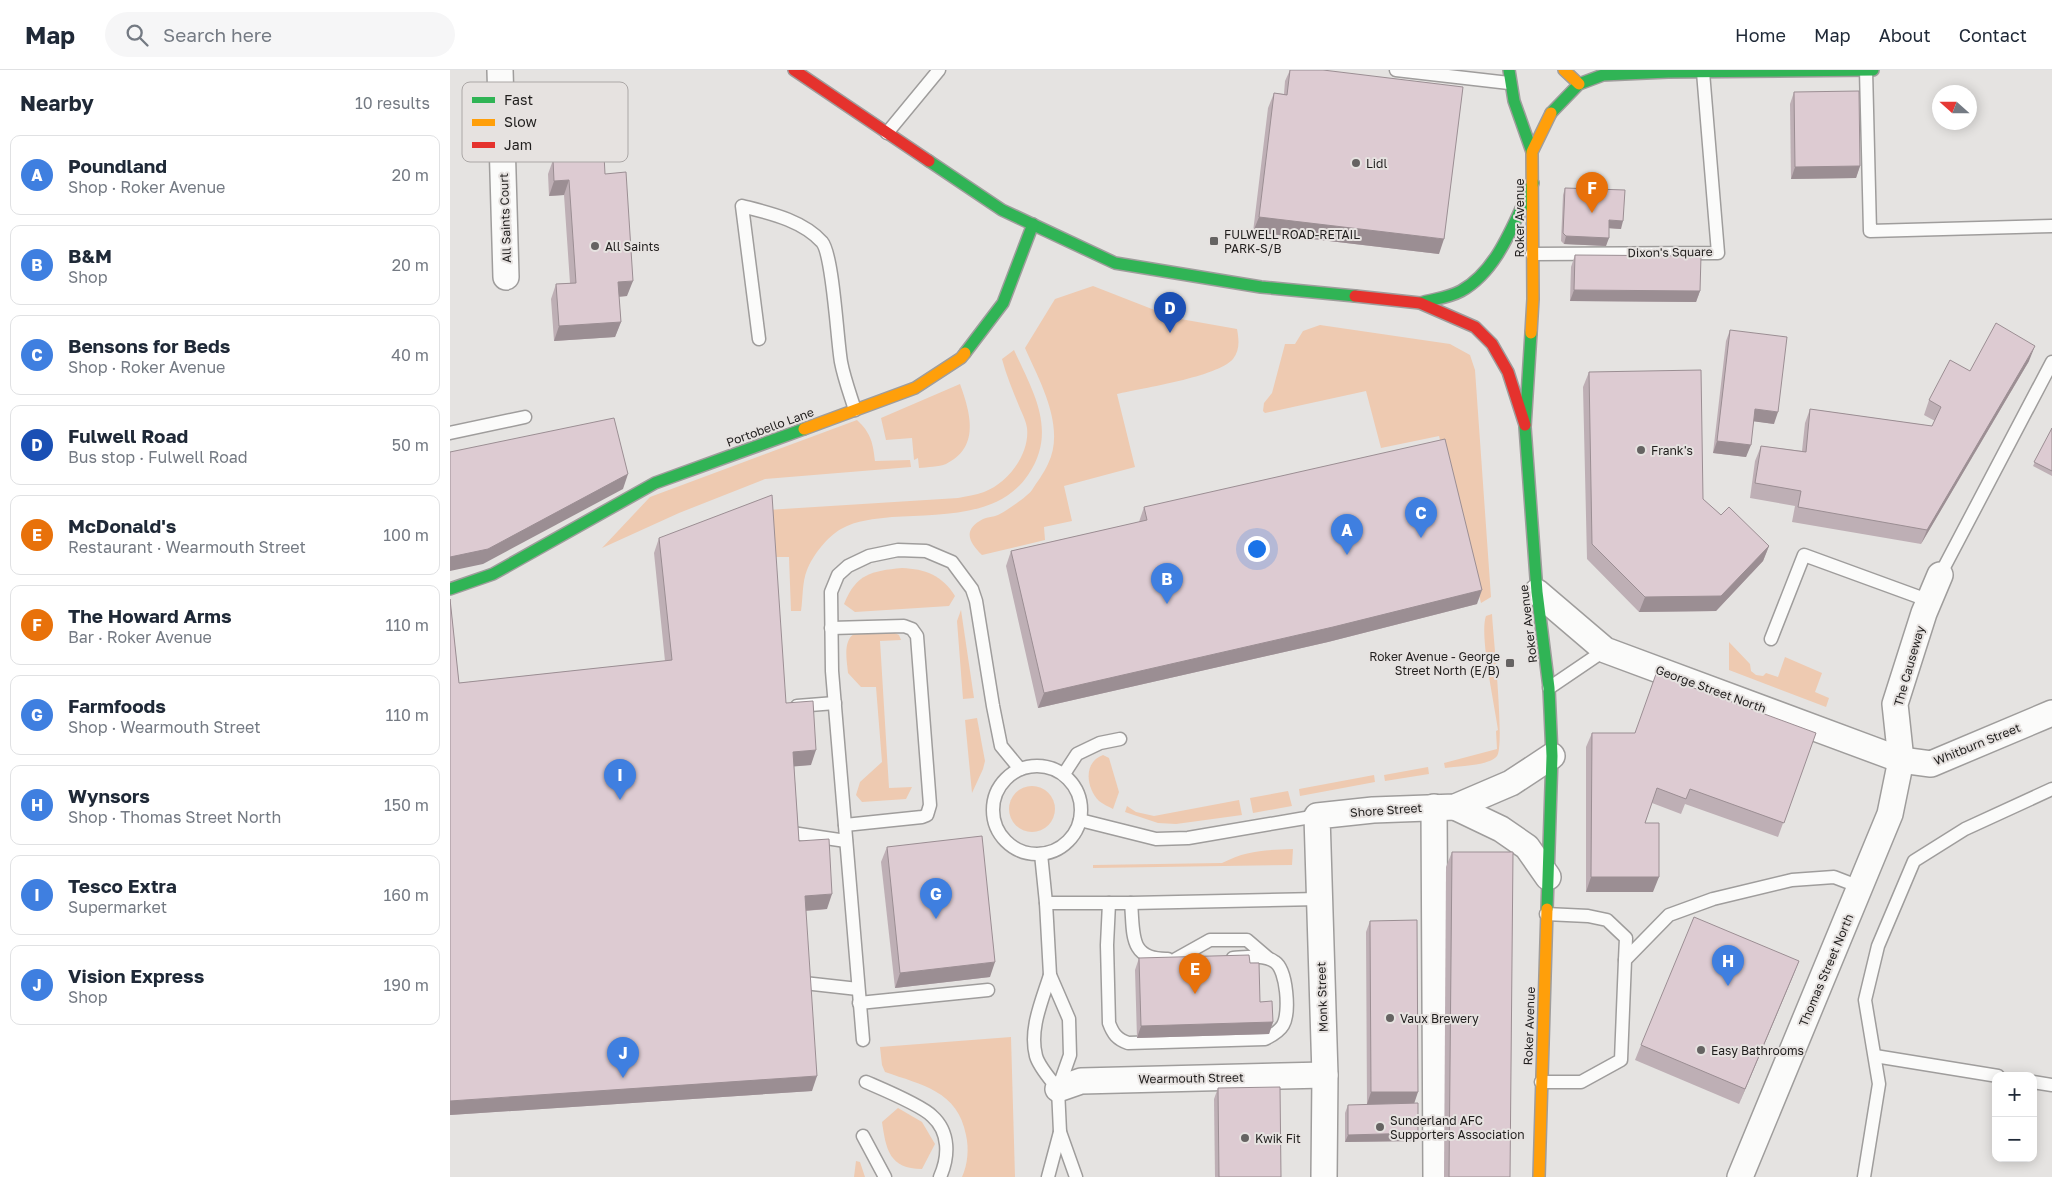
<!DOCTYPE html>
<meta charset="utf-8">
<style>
body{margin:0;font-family:"Golos Text",sans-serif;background:#f6f6f7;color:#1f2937}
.controls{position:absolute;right:15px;bottom:15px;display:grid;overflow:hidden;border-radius:10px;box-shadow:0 2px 12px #0003}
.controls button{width:45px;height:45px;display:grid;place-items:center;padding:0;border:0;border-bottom:1px solid #e0e1e3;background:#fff;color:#1f2937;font:25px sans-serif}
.compass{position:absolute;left:1482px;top:15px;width:45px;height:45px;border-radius:50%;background:#fff;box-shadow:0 2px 12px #0003;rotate:291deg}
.you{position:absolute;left:806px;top:478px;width:18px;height:18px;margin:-12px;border:4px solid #fff;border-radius:50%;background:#1a73e8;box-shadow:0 0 0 8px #1a73e833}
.badge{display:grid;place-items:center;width:32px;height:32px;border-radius:50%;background:#656362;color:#fff;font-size:16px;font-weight:700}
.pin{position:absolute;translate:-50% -41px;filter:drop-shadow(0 1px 2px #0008)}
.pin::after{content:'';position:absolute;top:26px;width:18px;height:15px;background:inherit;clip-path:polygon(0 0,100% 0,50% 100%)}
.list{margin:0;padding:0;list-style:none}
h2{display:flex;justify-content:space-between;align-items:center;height:65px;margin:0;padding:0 20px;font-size:21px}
h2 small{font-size:16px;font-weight:400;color:#747a83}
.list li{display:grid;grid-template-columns:32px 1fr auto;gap:15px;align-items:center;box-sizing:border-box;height:80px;margin:0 10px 10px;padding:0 10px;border:1px solid #e0e1e3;border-radius:10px}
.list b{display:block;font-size:19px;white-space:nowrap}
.list p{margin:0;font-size:16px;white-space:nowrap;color:#747a83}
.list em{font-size:16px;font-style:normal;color:#747a83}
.icon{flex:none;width:28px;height:28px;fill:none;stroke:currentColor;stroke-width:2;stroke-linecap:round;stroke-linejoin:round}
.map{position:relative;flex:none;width:1602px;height:1107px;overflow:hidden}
header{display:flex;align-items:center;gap:30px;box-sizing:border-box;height:70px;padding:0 25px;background:#fff;border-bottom:1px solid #e0e1e3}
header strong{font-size:24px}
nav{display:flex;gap:28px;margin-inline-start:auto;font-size:18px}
.search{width:350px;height:45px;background:#f6f6f7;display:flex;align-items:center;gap:12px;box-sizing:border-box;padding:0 18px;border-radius:28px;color:#747a83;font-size:19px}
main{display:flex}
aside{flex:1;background:#fff}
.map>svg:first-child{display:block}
.green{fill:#eecab1}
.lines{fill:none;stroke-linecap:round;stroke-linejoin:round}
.lane-casing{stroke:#9f9d9c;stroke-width:15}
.street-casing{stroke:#9f9d9c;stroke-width:28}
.fast-casing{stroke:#9f9d9c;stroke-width:14}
.slow-casing{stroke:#9f9d9c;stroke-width:14}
.jam-casing{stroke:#9f9d9c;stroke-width:14}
.lane{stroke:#fbfbfa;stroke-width:12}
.street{stroke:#fbfbfa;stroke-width:25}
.fast{stroke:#30b455;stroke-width:11}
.slow{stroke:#ff9f0a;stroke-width:11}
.jam{stroke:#e5322d;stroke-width:11}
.wall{fill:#beafb5}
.shaded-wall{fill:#9b8e93}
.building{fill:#ddcbd2;stroke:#9b8e93}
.poi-dot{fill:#656362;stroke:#e6e2e0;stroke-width:2}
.labels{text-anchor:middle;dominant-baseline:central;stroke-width:4;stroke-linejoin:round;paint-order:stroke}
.poi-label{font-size:12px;fill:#201e1d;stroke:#e6e2e0;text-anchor:start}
.street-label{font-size:12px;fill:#201e1d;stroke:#e6e2e0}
.key{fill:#e6e2e0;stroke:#aba7a6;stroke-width:1}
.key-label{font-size:14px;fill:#201e1d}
</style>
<header>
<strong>Map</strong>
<div class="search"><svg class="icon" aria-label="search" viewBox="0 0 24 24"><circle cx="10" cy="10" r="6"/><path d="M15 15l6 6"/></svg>Search here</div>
<nav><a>Home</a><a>Map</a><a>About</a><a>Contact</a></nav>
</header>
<main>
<aside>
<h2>Nearby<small>10 results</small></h2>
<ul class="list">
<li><span class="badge" style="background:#3f7fe0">A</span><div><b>Poundland</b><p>Shop · Roker Avenue</p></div><em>20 m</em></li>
<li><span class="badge" style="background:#3f7fe0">B</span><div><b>B&amp;M</b><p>Shop</p></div><em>20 m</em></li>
<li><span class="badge" style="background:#3f7fe0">C</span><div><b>Bensons for Beds</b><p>Shop · Roker Avenue</p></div><em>40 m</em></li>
<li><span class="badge" style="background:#1a4fb4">D</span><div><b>Fulwell Road</b><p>Bus stop · Fulwell Road</p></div><em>50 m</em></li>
<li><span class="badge" style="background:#e8710a">E</span><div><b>McDonald's</b><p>Restaurant · Wearmouth Street</p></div><em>100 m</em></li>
<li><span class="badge" style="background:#e8710a">F</span><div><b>The Howard Arms</b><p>Bar · Roker Avenue</p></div><em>110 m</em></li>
<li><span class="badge" style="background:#3f7fe0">G</span><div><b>Farmfoods</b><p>Shop · Wearmouth Street</p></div><em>110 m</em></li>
<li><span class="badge" style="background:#3f7fe0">H</span><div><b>Wynsors</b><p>Shop · Thomas Street North</p></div><em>150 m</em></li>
<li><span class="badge" style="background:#3f7fe0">I</span><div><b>Tesco Extra</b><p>Supermarket</p></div><em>160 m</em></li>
<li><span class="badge" style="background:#3f7fe0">J</span><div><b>Vision Express</b><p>Shop</p></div><em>190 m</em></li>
</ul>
</aside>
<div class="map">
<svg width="1602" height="1107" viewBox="0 0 1602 1107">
<rect width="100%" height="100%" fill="#e5e3e1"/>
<g class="green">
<path d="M643,216L725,248L787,259C789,270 790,280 783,289C767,307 693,318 667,324L685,397L614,416L622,451L594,457L595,470L532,485C519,472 512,460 533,449C538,447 543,447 548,445C556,441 577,427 582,420C587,412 594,403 598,394C616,357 590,312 575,278L605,229Z"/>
<polygon points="870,255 1000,274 1020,285 1025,300 1041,527 1031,533 989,366 931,378 916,321 815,343 813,341 814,333 822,323 835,274 845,274 853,261"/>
<path d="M564,280C583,322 608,361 578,405C549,448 489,444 442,447C424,449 407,450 391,459C377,467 363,485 357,500C352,512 353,529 351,541H341L339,487H320L317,440L508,428C516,426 526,425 534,422C558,413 580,384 577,358C576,351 572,343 569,336C563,321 556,305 552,289Z"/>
<path d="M510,314C520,342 531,377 496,394C489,397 477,397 469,398L468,388L464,390L462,368L436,370L431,348Z"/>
<path d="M407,350C421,363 423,373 425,391L460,390L461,397L315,409L229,443L152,478L200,427Z"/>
<path d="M452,498C475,499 492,505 505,526L499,536L405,542L394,534C406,504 421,501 452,498Z"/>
<polygon points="511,540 524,628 513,629 507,551"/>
<path d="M1042,544C1043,564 1055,676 1047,686C1039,696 1008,696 995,698L994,693L1047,679L1046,661L1048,660C1045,636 1029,565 1036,546Z"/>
<path d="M440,561L449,565L451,570L430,571L439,718L462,717L456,729L412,732L406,725L410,712L432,692L426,617H411L398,603C397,591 392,569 406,563Z"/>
<polygon points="1279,572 1300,594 1301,601 1306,605 1313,606 1316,603 1328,607 1335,587 1372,603 1365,622 1379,628 1376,637 1279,600"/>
<polygon points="527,648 535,691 533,699 522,723 515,650"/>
<path d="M653,685L659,688L669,722L663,739C659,737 653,734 649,731C636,718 633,692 653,685Z"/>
<polygon points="978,697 979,704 935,711 934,705"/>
<polygon points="924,705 925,712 850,726 849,719"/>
<circle cx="582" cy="739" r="23"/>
<polygon points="838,721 842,736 803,743 800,728"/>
<polygon points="789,730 792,745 726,754 708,753 675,742 677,736 686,742 704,746"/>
<path d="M843,779L842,795L643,798V795L772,793C797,780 815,780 843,779Z"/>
<path d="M561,967L565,1107H512C518,1094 519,1078 516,1065C508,1021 472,1015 435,1002L432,995L430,977Z"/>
<path d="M448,1038L472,1052L485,1074L472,1099C439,1099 436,1079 432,1052Z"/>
<polygon points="406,1091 410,1092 415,1107 404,1107"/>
</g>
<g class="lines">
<defs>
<g id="lane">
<polyline points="946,0 1059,13"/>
<polyline points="1416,0 1420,161 1602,156"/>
<polyline points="437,63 489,0"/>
<polyline points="1082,184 1268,183 1253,2"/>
<path d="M309,269L292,136C319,143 352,150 372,172C383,185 387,269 391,292C394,308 400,324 405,340"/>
<polyline points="0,363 75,347"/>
<polyline points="1490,505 1602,292"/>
<polyline points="381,558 454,556 462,559 467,566 480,735 477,745 472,747 395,755"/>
<polyline points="1321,569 1354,485 1480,531"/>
<polyline points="1099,618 1155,580"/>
<polyline points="347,636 385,633"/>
<circle cx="587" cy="740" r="44"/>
<polyline points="614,704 627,684 650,673 670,669"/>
<polyline points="630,750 706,769 738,768 867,746"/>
<polyline points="342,763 396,771"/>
<polyline points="591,784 596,833 600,905 619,949 620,985 608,1019 610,1062 626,1107"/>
<polyline points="596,833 681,833 869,829"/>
<path d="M659,833L657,875L659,953C663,964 667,969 678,973L815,969C821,966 829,962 833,955C840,943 837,900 825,892C814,884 797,887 783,888"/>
<path d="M681,833C684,863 678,890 718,889"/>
<polyline points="1096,844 1138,846 1157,850 1176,868 1175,890"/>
<polyline points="726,889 760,870 797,870 818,888"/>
<path d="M600,905C592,931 579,959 586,986C589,997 601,1010 608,1019"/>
<polyline points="354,913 408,919"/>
<polyline points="409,933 538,920"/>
<polyline points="413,970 382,601 381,522 388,505 398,496 419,486 448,480 476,481 502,492 522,519 526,531 543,636 551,676 570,699"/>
<polyline points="1425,986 1548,1006"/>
<path d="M416,1012C432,1019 471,1035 482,1046C500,1062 499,1087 490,1107"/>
<polyline points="1091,1012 1131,1012 1171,990 1175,890 1219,845 1263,829 1342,810 1384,807 1410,817"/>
<polyline points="1583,1012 1602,1015"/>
<polyline points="413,1066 435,1107"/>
<polyline points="598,1107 610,1062"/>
<polyline points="1414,1107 1429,1014 1415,930 1428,876 1464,791 1515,759 1602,719"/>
</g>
<g id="street">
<polyline points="50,0 56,207"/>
<polyline points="1087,522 1155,580 1451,690 1481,694 1602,643"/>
<polyline points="984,737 986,1107"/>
<polyline points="1005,737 1051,759 1077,777 1098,807"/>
<polyline points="608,1019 631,1011 875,1005"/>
<polyline points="874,1107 875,1005 867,746 923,740 1005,737 1061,713 1102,686"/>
<polyline points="1290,1107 1440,744 1451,690 1445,634 1474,543 1490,505"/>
</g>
<g id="fast">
<polyline points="1059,0 1064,31 1082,82"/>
<polyline points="1101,43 1129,14 1153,5 1218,2 1423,0"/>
<polyline points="479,91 552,140 665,193 811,217 905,226"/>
<path d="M970,233C984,229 998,228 1011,221C1049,200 1065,149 1083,113"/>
<polyline points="1081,263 1075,357 1087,522 1099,618 1102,686 1097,839"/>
<polyline points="515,283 553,233 583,154"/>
<polyline points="0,519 43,504 205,413 354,359"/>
</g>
<g id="slow">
<polyline points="1114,0 1129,14"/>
<polyline points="1081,263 1083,229 1082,82 1101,43"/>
<polyline points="354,359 465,318 511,288 515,283"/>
<polyline points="1089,1107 1097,839"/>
</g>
<g id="jam">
<polyline points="344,0 479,91"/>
<polyline points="905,226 970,233 1025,257 1042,274 1058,302 1075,355"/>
</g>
</defs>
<use href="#lane" class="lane-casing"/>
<use href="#street" class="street-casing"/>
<use href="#fast" class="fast-casing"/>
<use href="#slow" class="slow-casing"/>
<use href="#jam" class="jam-casing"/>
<use href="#lane" class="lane"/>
<use href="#street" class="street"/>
<use href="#fast" class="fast"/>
<use href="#slow" class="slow"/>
<use href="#jam" class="jam"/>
</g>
<g class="wall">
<polygon points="840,0 873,0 989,184 803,162 818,38 824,23 834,24 835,11"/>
<polygon points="1344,22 1410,96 1406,108 1341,109 1340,34"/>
<polygon points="119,68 155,104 177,226 169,227 171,252 165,267 104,271 101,229 106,214 120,213 114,125 99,126 98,104 103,90 114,89 113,83"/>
<polygon points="1115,118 1171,159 1159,158 1156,176 1114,174 1111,171 1113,125"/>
<polygon points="1125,185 1250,221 1246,232 1120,231 1121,197"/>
<polygon points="1280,260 1324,354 1304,351 1296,387 1263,383 1276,271"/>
<polygon points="1579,291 1471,474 1342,452 1345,436 1300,428 1305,391 1311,376 1352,381 1355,353 1360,339 1482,356 1485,351 1474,345 1479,330 1520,301"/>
<polygon points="1139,302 1253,429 1271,445 1319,476 1313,491 1266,541 1189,542 1137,489 1133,317"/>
<polygon points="1602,358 1602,406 1583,396"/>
<polygon points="694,437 1027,534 878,572 588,638 556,496 561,481 689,452"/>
<polygon points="209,468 336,633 361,695 344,696 349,771 377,839 356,841 362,1021 0,1045 0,529 9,613 215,591 204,483"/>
<polygon points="1142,663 1366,663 1328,767 1235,734 1231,744 1202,733 1195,753 1203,822 1136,822 1136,677"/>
<polygon points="437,777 540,907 445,918 431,792"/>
<polygon points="1002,782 1060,1107 994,1107 996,797"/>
<polygon points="920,851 964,1033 965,1071 895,1072 895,1043 898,1035 952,1034 917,1034 916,862"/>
<polygon points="689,888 800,893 810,932 823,952 819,964 687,968 685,900"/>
<polygon points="1349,891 1343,906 1289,1034 1185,990 1191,975"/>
<polygon points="768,1018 831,1107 765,1107 764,1029"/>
</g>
<g class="shaded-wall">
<polygon points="1410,96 1406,108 1341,109 1345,97"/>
<polygon points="119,110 114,125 99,126 104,111"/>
<polygon points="809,147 994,169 989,184 803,162"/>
<polygon points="1159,150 1173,151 1171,159 1156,158"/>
<polygon points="1116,166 1159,168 1156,176 1114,174"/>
<polygon points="183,211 177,226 163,227 168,212"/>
<polygon points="1124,220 1250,221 1246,232 1120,231"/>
<polygon points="171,252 165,267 104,271 109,256"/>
<polygon points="1585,276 1579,291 1471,474 1477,460"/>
<polygon points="1305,339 1328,342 1324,354 1301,351"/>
<polygon points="1267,371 1301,375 1296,387 1263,383"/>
<polygon points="178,404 173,419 33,494 0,501 0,487"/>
<polygon points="1319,476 1313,491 1266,541 1189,542 1195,527"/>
<polygon points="1032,520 1027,534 878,572 588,638 594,623"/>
<polygon points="366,680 361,695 338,697 343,682"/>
<polygon points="1141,807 1209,807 1203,822 1136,822"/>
<polygon points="382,824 377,839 350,841 355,826"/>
<polygon points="1349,891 1343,906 1289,1034 1295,1019"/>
<polygon points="545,892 540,907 445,918 450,903"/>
<polygon points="823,952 819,964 687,968 691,956"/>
<polygon points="367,1006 362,1021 0,1045 0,1031"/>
<polygon points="921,1022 968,1022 964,1034 917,1034"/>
<polygon points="968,1063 965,1071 895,1072 898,1065"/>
</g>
<g class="building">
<polygon points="840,0 873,0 1013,17 994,169 809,147 824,23 837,25"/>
<polygon points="1409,21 1410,96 1345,97 1344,22"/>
<polygon points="153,66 155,104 176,102 183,211 168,212 171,252 109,256 106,214 126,213 119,110 104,111 103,90 120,88 119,68"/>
<polygon points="1115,118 1175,120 1173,151 1159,150 1159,168 1116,166 1113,163"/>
<polygon points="1125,185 1251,186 1250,221 1124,220"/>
<polygon points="1546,253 1585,276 1477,460 1348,437 1351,421 1305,413 1311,376 1356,382 1360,339 1482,356 1491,337 1479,330 1500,290 1520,301"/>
<polygon points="1280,260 1337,267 1328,342 1305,339 1301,375 1267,371"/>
<polygon points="1251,300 1253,429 1271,445 1279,437 1319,476 1271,526 1195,527 1142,474 1139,302"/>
<polygon points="164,348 178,404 38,479 0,487 0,382"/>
<polygon points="1602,358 1602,401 1584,392"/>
<polygon points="995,369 1032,520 883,557 594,623 561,481 697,450 694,437"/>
<polygon points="322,425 336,633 363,631 366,680 343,682 349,771 379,769 382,824 355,826 367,1006 0,1031 0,529 9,613 222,590 209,468"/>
<polygon points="1206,604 1366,663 1334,753 1240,719 1236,729 1207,718 1195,753 1209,753 1209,807 1141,807 1142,663 1185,663"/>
<polygon points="532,766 545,892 450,903 437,777"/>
<polygon points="1002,782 1063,782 1060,1107 999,1107"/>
<polygon points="1244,847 1349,891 1295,1019 1191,975"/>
<polygon points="967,850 968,1022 921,1022 920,851"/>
<polygon points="799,885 800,893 809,893 810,932 822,931 823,952 691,956 689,888"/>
<polygon points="830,1017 831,1107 769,1107 768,1018"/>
<polygon points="968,1033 968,1063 898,1065 898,1035"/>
</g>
<g class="poi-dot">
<circle cx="906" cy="93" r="5"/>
<rect x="759" y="166" width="10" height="10" rx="2.5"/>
<circle cx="145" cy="176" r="5"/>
<circle cx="1191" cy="380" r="5"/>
<rect x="1055" y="588" width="10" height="10" rx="2.5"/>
<circle cx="940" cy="948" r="5"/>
<circle cx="1251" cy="980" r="5"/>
<circle cx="930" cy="1057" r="5"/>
<circle cx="795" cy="1068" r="5"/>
</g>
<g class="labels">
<g class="poi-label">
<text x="916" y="93">Lidl</text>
<text x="774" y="164">FULWELL ROAD-RETAIL<tspan x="774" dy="14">PARK-S/B</tspan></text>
<text x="155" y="176">All Saints</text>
<text x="1201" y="380">Frank's</text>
<text x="1050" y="586" text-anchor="end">Roker Avenue - George<tspan x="1050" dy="14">Street North (E/B)</tspan></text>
<text x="950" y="948">Vaux Brewery</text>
<text x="1261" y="980">Easy Bathrooms</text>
<text x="940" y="1050">Sunderland AFC<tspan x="940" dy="14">Supporters Association</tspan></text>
<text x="805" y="1068">Kwik Fit</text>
</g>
<g class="street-label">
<text transform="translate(55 148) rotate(-92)">All Saints Court</text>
<text transform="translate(1069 148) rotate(-90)">Roker Avenue</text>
<text transform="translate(1220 182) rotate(-1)">Dixon's Square</text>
<text transform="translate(320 357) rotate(-20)">Portobello Lane</text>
<text transform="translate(1078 554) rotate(-97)">Roker Avenue</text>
<text transform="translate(1459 596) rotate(-74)">The Causeway</text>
<text transform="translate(1261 619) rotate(20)">George Street North</text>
<text transform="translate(1527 674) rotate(-22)">Whitburn Street</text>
<text transform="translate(936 740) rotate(-4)">Shore Street</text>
<text transform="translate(1376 900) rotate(-67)">Thomas Street North</text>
<text transform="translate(872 927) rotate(-92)">Monk Street</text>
<text transform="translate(1079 956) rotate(-88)">Roker Avenue</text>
<text transform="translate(741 1008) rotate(-1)">Wearmouth Street</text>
</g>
</g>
<rect x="12" y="12" width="166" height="80" rx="8" class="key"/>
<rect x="22" y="27" width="23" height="6" fill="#30b455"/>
<rect x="22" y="49" width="23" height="7" fill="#ff9f0a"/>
<rect x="22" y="72" width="23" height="6" fill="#e5322d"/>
<g class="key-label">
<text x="54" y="35">Fast</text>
<text x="54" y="57">Slow</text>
<text x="54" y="80">Jam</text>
</g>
</svg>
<div class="controls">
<button>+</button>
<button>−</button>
</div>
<svg class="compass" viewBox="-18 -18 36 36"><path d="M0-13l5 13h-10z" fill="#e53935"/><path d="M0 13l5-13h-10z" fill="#747a83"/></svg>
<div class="you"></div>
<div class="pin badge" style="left:897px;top:485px;background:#3f7fe0">A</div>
<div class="pin badge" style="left:717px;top:534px;background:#3f7fe0">B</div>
<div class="pin badge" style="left:971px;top:468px;background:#3f7fe0">C</div>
<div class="pin badge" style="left:720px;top:263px;background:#1a4fb4">D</div>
<div class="pin badge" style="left:745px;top:924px;background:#e8710a">E</div>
<div class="pin badge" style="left:1142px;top:143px;background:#e8710a">F</div>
<div class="pin badge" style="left:486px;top:849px;background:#3f7fe0">G</div>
<div class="pin badge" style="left:1278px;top:916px;background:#3f7fe0">H</div>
<div class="pin badge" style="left:170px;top:730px;background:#3f7fe0">I</div>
<div class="pin badge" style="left:173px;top:1008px;background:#3f7fe0">J</div>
</div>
</main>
